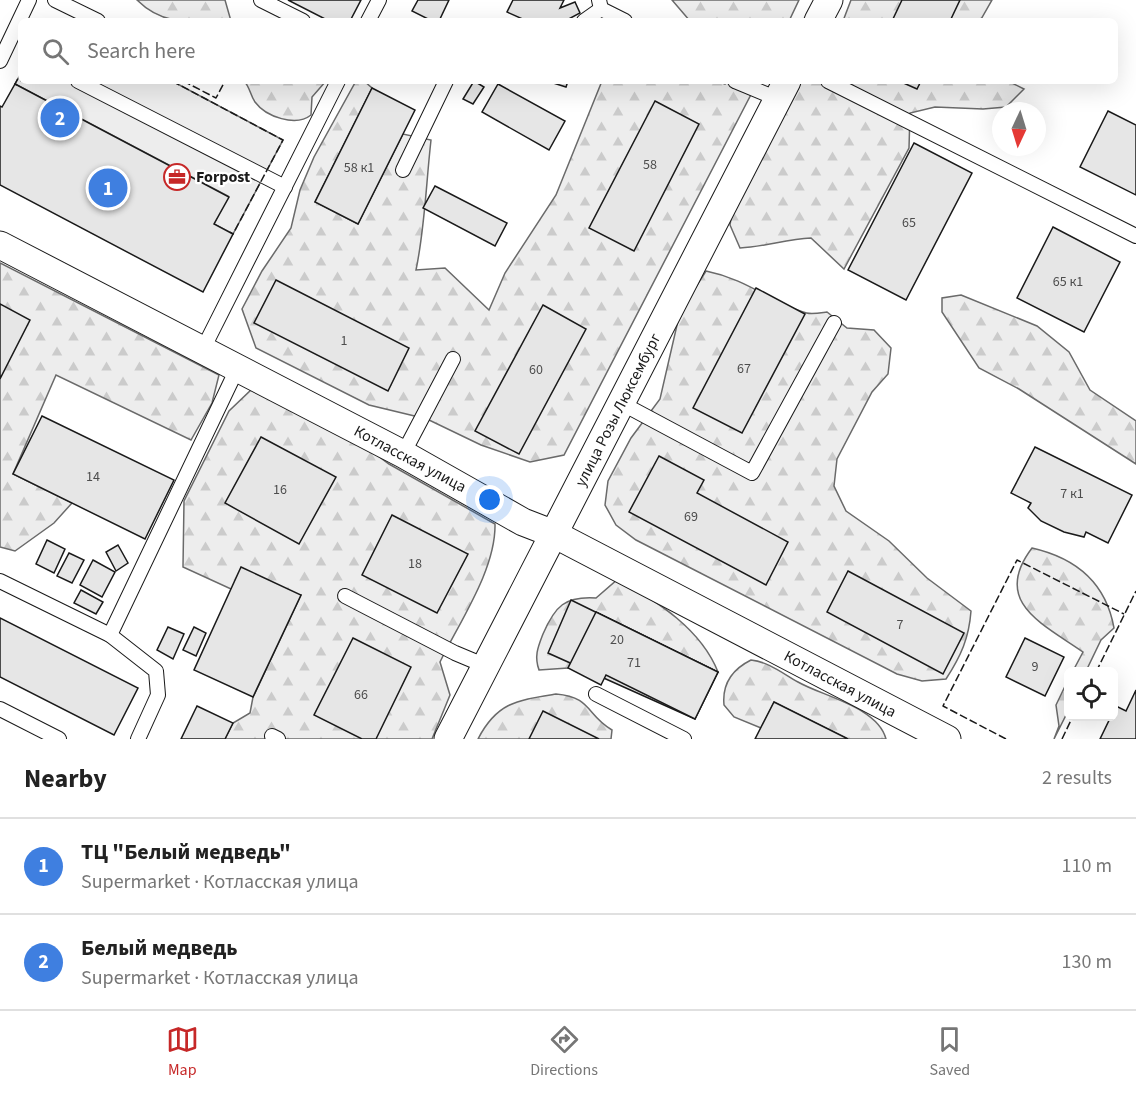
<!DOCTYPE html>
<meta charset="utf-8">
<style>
body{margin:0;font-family:"Source Sans 3",sans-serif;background:#f2f2f2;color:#222}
.controls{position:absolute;right:18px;bottom:18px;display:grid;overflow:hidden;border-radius:9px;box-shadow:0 6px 24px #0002}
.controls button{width:54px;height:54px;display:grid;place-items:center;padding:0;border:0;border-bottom:2px solid #e0e0e0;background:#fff;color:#222;font:30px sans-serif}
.compass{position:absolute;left:992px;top:102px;width:54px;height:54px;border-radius:50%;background:#fff;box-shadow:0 6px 24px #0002;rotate:184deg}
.you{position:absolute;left:490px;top:500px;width:21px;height:21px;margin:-15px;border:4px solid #fff;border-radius:50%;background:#1a73e8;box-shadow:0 0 0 9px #1a73e833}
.badge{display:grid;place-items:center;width:39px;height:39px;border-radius:50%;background:#c62828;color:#fff;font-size:20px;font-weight:700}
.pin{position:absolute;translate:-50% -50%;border:3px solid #fff;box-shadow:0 2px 6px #0006}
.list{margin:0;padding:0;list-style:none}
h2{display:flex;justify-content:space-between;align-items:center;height:78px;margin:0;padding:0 24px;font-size:26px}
h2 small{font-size:20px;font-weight:400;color:#767676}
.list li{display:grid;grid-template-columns:39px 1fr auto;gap:18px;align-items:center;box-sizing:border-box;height:96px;padding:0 24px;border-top:2px solid #e0e0e0}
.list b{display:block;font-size:22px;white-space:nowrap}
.list p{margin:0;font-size:20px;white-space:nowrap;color:#767676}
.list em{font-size:20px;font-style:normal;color:#767676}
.icon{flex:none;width:33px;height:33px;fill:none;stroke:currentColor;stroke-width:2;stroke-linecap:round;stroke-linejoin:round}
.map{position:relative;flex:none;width:1136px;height:739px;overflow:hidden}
.search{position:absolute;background:#fff;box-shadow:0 6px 24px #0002;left:18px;right:18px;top:18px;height:66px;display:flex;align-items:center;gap:15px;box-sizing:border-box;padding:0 21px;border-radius:9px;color:#767676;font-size:22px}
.sheet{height:270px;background:#fff}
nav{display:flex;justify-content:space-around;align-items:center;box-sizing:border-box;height:84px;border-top:2px solid #e0e0e0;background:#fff;font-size:16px;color:#767676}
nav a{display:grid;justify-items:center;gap:3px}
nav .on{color:#c62828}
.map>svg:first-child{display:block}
.forest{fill:url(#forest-firs);stroke:#6a6a6a;stroke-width:1.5}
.built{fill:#ededed;stroke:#6a6a6a;stroke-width:1.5}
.building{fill:#e6e6e6;stroke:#1a1a1a;stroke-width:1.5}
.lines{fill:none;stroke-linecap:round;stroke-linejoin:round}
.service-casing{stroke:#1a1a1a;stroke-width:16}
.minor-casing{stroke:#1a1a1a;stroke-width:29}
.service{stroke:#fff;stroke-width:14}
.minor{stroke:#fff;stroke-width:27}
.fence{stroke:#1a1a1a;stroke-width:1.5;stroke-dasharray:8 3;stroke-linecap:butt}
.labels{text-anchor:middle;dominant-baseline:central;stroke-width:4.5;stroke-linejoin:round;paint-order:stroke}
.number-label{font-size:14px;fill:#4d4d4d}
.poi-label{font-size:16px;font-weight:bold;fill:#1a1a1a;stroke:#fff;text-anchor:start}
.street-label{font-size:16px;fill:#1a1a1a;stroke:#fff}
</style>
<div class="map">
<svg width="1136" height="739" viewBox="0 0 1136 739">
<defs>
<pattern id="forest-firs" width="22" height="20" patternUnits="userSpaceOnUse" patternTransform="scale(1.5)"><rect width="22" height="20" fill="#ededed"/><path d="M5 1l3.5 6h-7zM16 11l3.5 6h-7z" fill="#cbcbcb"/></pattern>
</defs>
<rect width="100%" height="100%" fill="#fff"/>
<g class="forest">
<path d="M137,0H225L231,21C195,21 165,28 137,0Z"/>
<polygon points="672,0 799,0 789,21 690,21"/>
<polygon points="851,0 992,0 980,21 843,21"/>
<path d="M244,81H326L312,97L311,115C296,127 266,117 255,102C250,95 250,87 244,81Z"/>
<path d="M356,81H364L372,88L315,202L358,224L403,134L431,140C426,184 425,227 416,270L445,268L489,310L505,273L556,195L602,81H717L725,84L727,81H758L564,455L530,462L481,445L427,419L369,405L256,348L242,309L262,271L291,228L300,190L314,157Z"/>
<path d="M802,81H1008L1024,89L1006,107L983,109L935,107L910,113L909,148L844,269L811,238C786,239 765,247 740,248L730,225L734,200Z"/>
<polygon points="0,263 219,375 212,403 191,440 56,375 13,474 72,503 54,523 15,551 0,547"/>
<path d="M706,271C746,279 768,300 803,312C809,315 819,313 827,312L847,328L874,330L891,348L888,374L872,392L837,459L834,486L846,511L889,541L927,578L971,611C969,638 961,656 946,679L922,681L897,674L636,540L616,525L605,505L608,481L631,438L660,399L680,312Z"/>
<polygon points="961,295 1037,326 1069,352 1090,390 1136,421 1136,464 1019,389 979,368 942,312 942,298"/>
<path d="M251,390L354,438L389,464L495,524C496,569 460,621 440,662L450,695L432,739H225L233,723L250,713L253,697L301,595L231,589L183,567L184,501L229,411Z"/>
<path d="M1032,548C1076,558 1106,583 1114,628L1101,640L1086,671H1073L1083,652C1043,624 991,602 1032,548Z"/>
<path d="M618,579C658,602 701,629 718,672L596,612L568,668L539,670C534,656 538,647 543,634C555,606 565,596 596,598Z"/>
<path d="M751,660C769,662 782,673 798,682C822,696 878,707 886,739H848L774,702L761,728L734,717L724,705C722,684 733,669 751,660Z"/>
<polygon points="1068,680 1068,711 1054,739 1059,726 1056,705"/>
<path d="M556,694C592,697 586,715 612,730L611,739H478C497,702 518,700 556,694Z"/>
</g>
<polygon class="built" points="21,73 21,81 172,81 283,140 233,234 214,224 228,196 15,84"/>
<g class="building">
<polygon points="288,0 361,0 350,21 329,21"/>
<polygon points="418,0 449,0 439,21 432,21 412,11"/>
<polygon points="513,0 564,0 560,8 575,2 580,13 565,21 527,21 507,12"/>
<polygon points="902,0 960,0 950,21 892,21"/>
<polygon points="474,81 484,87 473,104 463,99"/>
<polygon points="547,81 568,81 566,87"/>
<polygon points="899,81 921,81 917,89"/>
<polygon points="15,84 229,197 214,224 233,234 203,292 0,185 0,106 2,107"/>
<polygon points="498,84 565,121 549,150 482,112"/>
<polygon points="372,88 415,110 358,224 315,202"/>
<polygon points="655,101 699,124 634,251 589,228"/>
<polygon points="1108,111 1136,125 1136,195 1080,167"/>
<polygon points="914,143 972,173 906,300 848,270"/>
<polygon points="435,186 507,223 495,246 423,208"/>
<polygon points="1053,227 1120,262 1084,332 1017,298"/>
<polygon points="276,280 409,348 388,391 254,323"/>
<polygon points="756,288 805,314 742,433 693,408"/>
<polygon points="0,304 30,320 0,379"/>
<polygon points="543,305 586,329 519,454 475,431"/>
<polygon points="42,416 174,480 145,539 13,474"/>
<polygon points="261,437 336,477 299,544 225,503"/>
<polygon points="1035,447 1132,495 1108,543 1086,532 1084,537 1064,532 1041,521 1028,508 1031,503 1011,493"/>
<polygon points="659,456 704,480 697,493 788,542 766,585 629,512"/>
<polygon points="392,515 468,554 437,613 362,575"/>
<polygon points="47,540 65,549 54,573 36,564"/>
<polygon points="118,545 128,563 116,571 106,552"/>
<polygon points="69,553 84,560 72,583 57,576"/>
<polygon points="93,560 115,572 102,597 80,585"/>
<polygon points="241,567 301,595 253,697 194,670"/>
<polygon points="848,571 964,633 943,674 827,612"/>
<polygon points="81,590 103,602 96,614 74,603"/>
<polygon points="571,600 718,672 695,719 548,653"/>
<polygon points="596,612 718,672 695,719 606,675 601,685 568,668"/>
<polygon points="0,618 138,688 114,735 0,677"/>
<polygon points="168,627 184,634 173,659 157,650"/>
<polygon points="194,627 206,633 196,656 183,650"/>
<polygon points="353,638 411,667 376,739 362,739 314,715"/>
<polygon points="1025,638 1064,657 1045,696 1006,677"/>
<polygon points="1136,690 1136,739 1100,739 1116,706 1126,711"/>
<polygon points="774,702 848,739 755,739"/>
<polygon points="197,706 233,723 225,739 181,739"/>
<polygon points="543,711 599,739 529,739"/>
</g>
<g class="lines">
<defs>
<g id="service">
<polyline points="55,0 98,21"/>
<polyline points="261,0 303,21"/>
<polyline points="599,0 601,9 625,21"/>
<polyline points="368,21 379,0"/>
<polyline points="584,21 601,9"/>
<polyline points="0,61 29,0"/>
<polyline points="78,81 285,187"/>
<polyline points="735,81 778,99"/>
<polyline points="828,81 1136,236"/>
<polyline points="403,170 446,81"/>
<polyline points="202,351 338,81"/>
<polyline points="621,403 752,473 834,323"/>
<polyline points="403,454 453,359"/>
<polyline points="0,581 110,635 156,671 158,695 138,739"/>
<polyline points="345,596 455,653 486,666"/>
<polyline points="110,635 237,369"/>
<polyline points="596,694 684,739"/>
<polyline points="0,709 59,739"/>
<polyline points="272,736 278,739"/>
</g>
<g id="minor">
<polyline points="818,21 829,0"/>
<polyline points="0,245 403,454 523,522 554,534 947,739"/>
<polyline points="448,739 787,81"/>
</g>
</defs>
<use href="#service" class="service-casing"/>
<use href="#minor" class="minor-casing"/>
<use href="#service" class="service"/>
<use href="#minor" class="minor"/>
<g class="fence">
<polyline points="172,81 283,140 233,234 230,232"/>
<polyline points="183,81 216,98 225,81"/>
<polyline points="17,85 15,84 21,73"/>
<polyline points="1096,672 1136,591"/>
<polyline points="1006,739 943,706 1017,560 1124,614"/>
<polyline points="1062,739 1073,716"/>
</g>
</g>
<defs>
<symbol id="office-ring" viewBox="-11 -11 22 22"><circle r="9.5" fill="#fff" stroke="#c62828" stroke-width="1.5"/><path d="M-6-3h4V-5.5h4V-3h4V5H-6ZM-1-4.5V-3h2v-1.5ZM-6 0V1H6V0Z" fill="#c62828"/></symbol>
</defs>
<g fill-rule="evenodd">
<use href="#office-ring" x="162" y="162" width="30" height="30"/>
</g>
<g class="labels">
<g class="number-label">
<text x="650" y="165">58</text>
<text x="359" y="168">58 к1</text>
<text x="909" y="223">65</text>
<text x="1068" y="282">65 к1</text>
<text x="344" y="341">1</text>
<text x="744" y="369">67</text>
<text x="536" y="370">60</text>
<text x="93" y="477">14</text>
<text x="280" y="490">16</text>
<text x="1072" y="494">7 к1</text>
<text x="691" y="517">69</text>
<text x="415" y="564">18</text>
<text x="900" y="625">7</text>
<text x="617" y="640">20</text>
<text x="634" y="663">71</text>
<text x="1035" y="667">9</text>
<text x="361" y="695">66</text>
</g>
<g class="poi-label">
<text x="196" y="177">Forpost</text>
</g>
<g class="street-label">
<text transform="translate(618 410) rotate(-63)">улица Розы Люксембург</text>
<text transform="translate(410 459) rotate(28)">Котласская улица</text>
<text transform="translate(840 684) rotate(28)">Котласская улица</text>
</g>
</g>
</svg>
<div class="controls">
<button><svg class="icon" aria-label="locate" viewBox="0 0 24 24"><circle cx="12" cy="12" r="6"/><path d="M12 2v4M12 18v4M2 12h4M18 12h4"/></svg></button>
</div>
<svg class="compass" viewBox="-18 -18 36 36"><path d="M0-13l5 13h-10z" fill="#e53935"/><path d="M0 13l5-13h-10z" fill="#767676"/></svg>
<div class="you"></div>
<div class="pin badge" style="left:108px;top:188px;background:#3f7fe0">1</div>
<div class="pin badge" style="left:60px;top:118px;background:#3f7fe0">2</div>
<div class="search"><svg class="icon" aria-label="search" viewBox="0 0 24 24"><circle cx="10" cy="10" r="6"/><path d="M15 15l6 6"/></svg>Search here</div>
</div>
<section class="sheet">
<h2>Nearby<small>2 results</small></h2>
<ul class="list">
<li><span class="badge" style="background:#3f7fe0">1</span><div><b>ТЦ &quot;Белый медведь&quot;</b><p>Supermarket · Котласская улица</p></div><em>110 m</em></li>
<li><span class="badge" style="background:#3f7fe0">2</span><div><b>Белый медведь</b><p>Supermarket · Котласская улица</p></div><em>130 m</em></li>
</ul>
</section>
<nav>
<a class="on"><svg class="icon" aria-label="map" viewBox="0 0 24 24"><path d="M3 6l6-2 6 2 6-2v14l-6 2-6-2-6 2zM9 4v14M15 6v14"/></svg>Map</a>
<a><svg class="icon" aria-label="directions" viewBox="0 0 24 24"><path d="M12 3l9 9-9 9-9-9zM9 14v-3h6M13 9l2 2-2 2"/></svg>Directions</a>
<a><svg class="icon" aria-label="saved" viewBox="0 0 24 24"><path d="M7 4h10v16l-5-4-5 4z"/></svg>Saved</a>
</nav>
